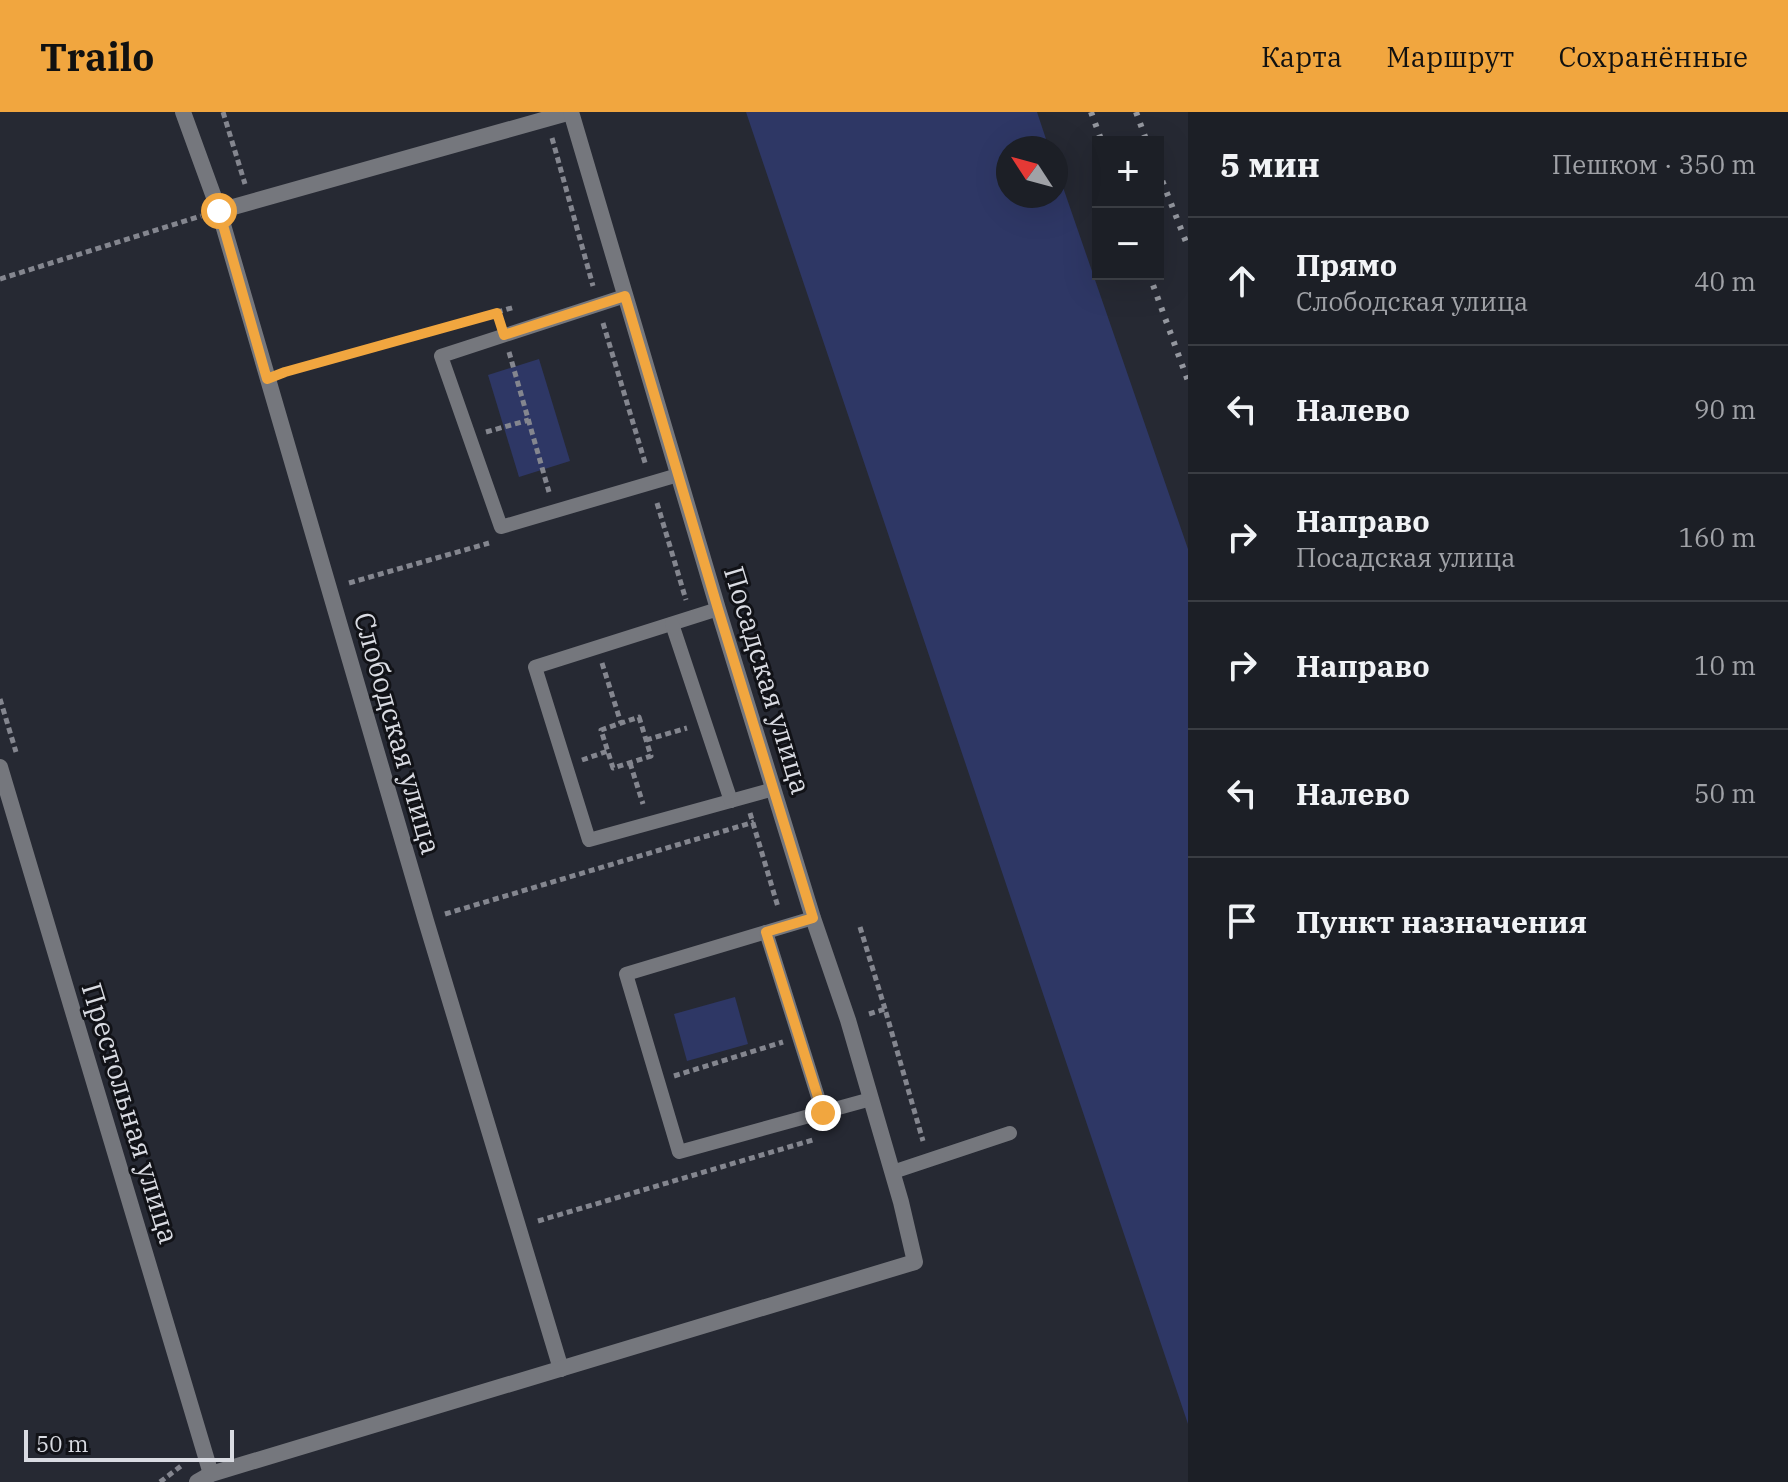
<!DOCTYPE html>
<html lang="ru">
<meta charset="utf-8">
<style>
body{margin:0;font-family:"IBM Plex Serif",serif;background:#25272e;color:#f1f3f6}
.controls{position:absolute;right:24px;top:24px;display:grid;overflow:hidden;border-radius:0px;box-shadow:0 8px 32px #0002}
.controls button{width:72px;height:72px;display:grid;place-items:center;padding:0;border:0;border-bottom:2px solid #3a3d43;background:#1c1f26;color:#f1f3f6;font:40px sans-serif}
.compass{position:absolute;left:996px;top:24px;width:72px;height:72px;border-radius:50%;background:#1c1f26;box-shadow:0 8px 32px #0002;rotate:306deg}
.scale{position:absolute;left:24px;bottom:20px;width:210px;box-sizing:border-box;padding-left:8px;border:4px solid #d9dbe2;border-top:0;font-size:22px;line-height:28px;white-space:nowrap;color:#d9dbe2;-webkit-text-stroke:6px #111217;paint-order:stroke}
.stop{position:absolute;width:24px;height:24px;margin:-18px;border:6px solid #f1a63f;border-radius:50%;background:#fff}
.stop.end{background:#f1a63f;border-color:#fff;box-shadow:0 2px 8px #0008}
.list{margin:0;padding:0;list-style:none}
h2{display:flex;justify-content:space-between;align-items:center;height:104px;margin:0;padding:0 32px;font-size:34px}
h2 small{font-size:26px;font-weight:400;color:#a0a2a7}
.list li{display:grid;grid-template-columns:52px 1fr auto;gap:24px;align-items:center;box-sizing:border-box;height:128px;padding:0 32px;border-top:2px solid #3a3d43}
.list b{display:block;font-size:30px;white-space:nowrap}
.list p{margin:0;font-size:26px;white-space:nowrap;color:#a0a2a7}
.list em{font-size:26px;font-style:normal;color:#a0a2a7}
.icon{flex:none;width:44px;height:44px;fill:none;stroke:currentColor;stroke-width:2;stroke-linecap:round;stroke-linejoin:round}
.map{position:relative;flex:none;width:1188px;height:1370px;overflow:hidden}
header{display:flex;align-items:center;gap:48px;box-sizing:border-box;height:112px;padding:0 40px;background:#f1a63f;color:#111}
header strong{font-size:38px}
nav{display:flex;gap:44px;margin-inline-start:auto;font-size:28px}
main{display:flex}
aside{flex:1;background:#1c1f26}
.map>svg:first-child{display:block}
.green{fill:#2e3765}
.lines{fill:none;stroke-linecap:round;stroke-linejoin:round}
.path{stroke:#84868f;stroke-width:5;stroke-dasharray:6 4;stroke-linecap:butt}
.lane{stroke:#75777d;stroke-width:14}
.street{stroke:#75777d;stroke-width:16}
.rail{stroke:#94979f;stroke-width:6;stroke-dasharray:4 8;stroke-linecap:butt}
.route{stroke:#f1a63f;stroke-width:10}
.labels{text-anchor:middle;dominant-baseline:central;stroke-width:6;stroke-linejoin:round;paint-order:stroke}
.street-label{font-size:28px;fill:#d9dbe2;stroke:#111217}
</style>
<header>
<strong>Trailo</strong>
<nav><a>Карта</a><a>Маршрут</a><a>Сохранённые</a></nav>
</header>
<main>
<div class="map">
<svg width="1188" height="1370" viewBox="0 0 1188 1370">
<rect width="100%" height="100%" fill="#262933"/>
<g class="green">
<polygon points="746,0 1037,0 1049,36 1008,36 1008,84 1056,84 1056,55 1188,437 1188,1312"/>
<polygon points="539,247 570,349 519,365 488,263"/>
<polygon points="735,885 748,932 687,949 674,902"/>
</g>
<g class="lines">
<g class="path">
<polyline points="223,0 245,72"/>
<polyline points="552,26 593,174"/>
<polyline points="0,167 201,104"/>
<polyline points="603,211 646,354"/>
<polyline points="509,240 549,380"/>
<polyline points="285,260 515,195"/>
<polyline points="486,320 529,308"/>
<polyline points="657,391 686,488"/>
<polyline points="349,471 489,431"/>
<polyline points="602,551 621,611"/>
<polyline points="0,587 16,640"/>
<polygon points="639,605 651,644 613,656 601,618"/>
<polyline points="646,628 687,616"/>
<polyline points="582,648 608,639"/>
<polyline points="630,651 643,692"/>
<polyline points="750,701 778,795"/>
<polyline points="445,802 754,710"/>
<polyline points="860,815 885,897"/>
<polyline points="869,902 885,897 923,1029"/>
<polyline points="674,964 783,930"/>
<polyline points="538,1109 816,1027"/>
<polyline points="160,1370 181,1354"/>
</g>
<g class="lane">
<polyline points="625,184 441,244 501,415 678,363"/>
<polyline points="718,497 535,555 589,728 774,677"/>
<polyline points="672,512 731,689"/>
<polyline points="813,806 626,862 679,1040 871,987"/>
<polyline points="766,820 823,1001"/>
<polyline points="893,1060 1010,1021"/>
</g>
<g class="street">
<polyline points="183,0 219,99 426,809 561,1257"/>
<polyline points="219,99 571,0"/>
<polyline points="0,655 211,1362"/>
<polyline points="197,1370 211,1362 915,1150 901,1090 848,908 813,806 718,497 571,0"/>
</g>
<g class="rail">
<polyline points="1091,0 1102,30"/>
<polyline points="1136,0 1147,30"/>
<polyline points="1158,58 1188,135"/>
<polyline points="1149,162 1188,269"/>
</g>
</g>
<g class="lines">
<polyline class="route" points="219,99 267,267 285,260 497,201 504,223 625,184 718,497 813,806 766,820 823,1001"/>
</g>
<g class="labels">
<g class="street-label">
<text transform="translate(768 568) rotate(73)">Посадская улица</text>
<text transform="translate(398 621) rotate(74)">Слободская улица</text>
<text transform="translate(131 1001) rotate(73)">Престольная улица</text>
</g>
</g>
</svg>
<div class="controls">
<button>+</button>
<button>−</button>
</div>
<svg class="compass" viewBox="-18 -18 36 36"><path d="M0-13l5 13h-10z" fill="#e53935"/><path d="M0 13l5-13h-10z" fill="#a0a2a7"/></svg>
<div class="scale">50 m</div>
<div class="stop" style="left:219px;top:99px"></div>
<div class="stop end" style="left:823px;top:1001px"></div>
</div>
<aside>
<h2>5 мин<small>Пешком · 350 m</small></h2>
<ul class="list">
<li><svg class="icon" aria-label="ahead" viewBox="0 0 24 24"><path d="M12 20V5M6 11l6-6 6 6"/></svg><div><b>Прямо</b><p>Слободская улица</p></div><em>40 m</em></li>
<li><svg class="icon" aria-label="left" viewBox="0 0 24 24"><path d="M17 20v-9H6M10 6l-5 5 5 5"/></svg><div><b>Налево</b></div><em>90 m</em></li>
<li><svg class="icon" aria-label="right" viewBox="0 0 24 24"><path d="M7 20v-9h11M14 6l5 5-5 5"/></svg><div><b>Направо</b><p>Посадская улица</p></div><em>160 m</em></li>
<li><svg class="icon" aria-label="right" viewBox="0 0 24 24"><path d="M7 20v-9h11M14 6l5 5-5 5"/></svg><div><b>Направо</b></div><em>10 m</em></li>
<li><svg class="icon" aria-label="left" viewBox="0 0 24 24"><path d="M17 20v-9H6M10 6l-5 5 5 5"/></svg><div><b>Налево</b></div><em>50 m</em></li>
<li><svg class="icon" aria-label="arrive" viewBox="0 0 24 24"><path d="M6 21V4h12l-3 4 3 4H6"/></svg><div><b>Пункт назначения</b></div></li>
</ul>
</aside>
</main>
